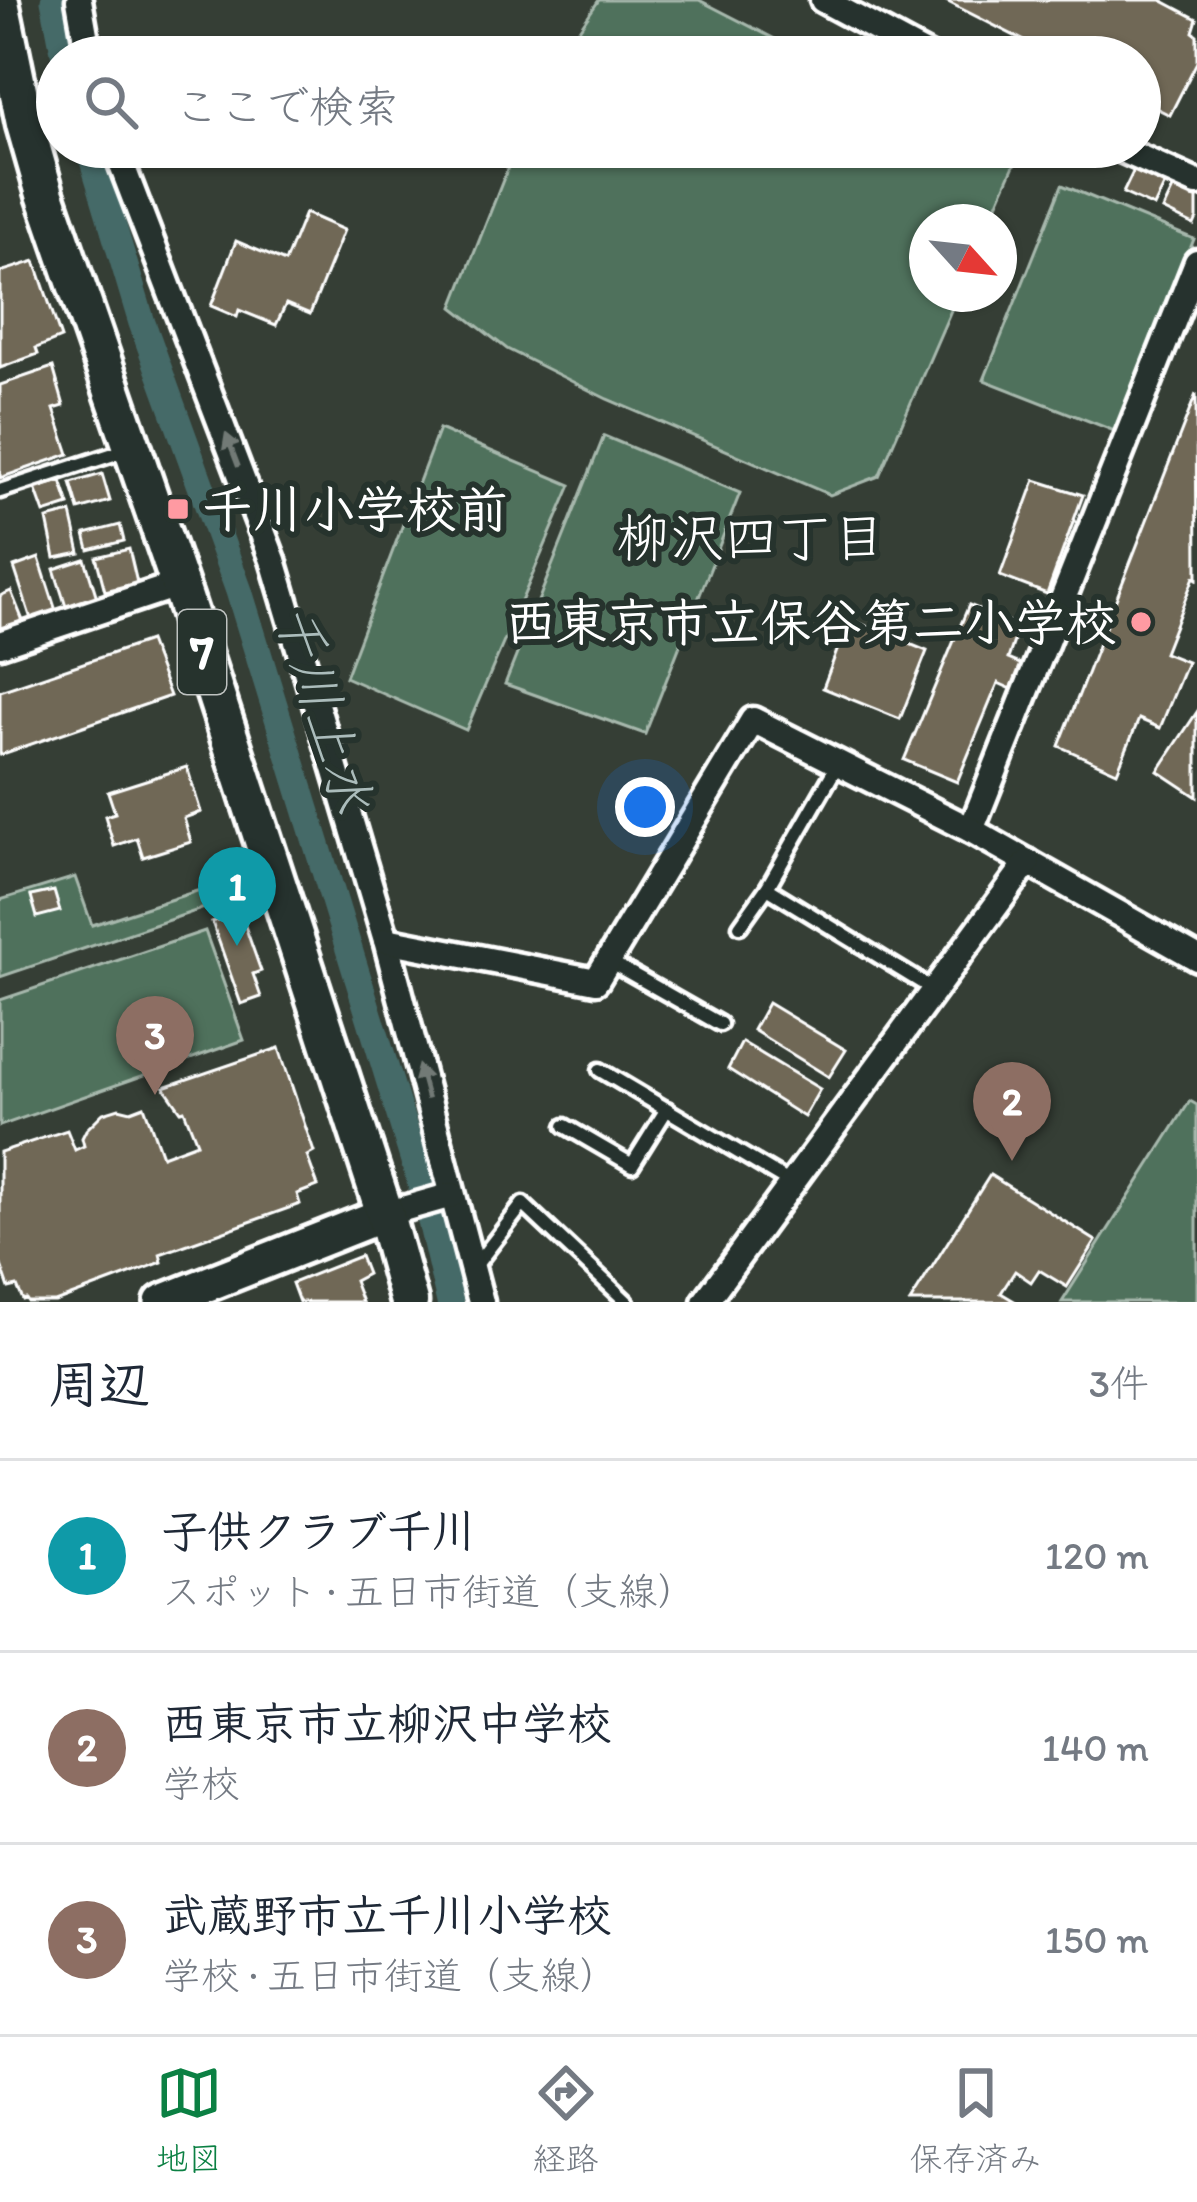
<!DOCTYPE html>
<html lang="ja">
<meta charset="utf-8">
<style>
body{margin:0;font-family:Itim,"Klee One",sans-serif;background:#f2f2f3;color:#1f2937}
.compass{position:absolute;left:909px;top:204px;width:108px;height:108px;border-radius:50%;background:#fff;box-shadow:0 3px 9px #0004;rotate:117deg}
.you{position:absolute;left:645px;top:807px;width:42px;height:42px;margin:-30px;border:9px solid #fff;border-radius:50%;background:#1a73e8;box-shadow:0 0 0 18px #1a73e833}
.badge{display:grid;place-items:center;width:78px;height:78px;border-radius:50%;background:#0b8043;color:#fff;font-size:39px;font-weight:700}
.pin{position:absolute;translate:-50% -99px;filter:drop-shadow(0 3px 6px #0008)}
.pin::after{content:'';position:absolute;top:63px;width:42px;height:36px;background:inherit;clip-path:polygon(0 0,100% 0,50% 100%)}
.list{margin:0;padding:0;list-style:none}
h2{display:flex;justify-content:space-between;align-items:center;height:156px;margin:0;padding:0 48px;font-size:51px}
h2 small{font-size:39px;font-weight:400;color:#747a83}
.list li{display:grid;grid-template-columns:78px 1fr auto;gap:36px;align-items:center;box-sizing:border-box;height:192px;padding:0 48px;border-top:3px solid #e0e1e3}
.list b{display:block;font-size:45px;white-space:nowrap}
.list p{margin:0;font-size:39px;white-space:nowrap;color:#747a83}
.list em{font-size:39px;font-style:normal;color:#747a83}
.icon{flex:none;width:66px;height:66px;fill:none;stroke:currentColor;stroke-width:2;stroke-linecap:round;stroke-linejoin:round}
.map{position:relative;flex:none;width:1197px;height:1302px;overflow:hidden}
.search{position:absolute;background:#fff;box-shadow:0 3px 9px #0004;left:36px;right:36px;top:36px;height:132px;display:flex;align-items:center;gap:30px;box-sizing:border-box;padding:0 42px;border-radius:66px;color:#747a83;font-size:45px}
.sheet{height:732px;background:#fff}
nav{display:flex;justify-content:space-around;align-items:center;box-sizing:border-box;height:168px;border-top:3px solid #e0e1e3;background:#fff;font-size:33px;color:#747a83}
nav a{display:grid;justify-items:center;gap:6px}
nav .on{color:#0b8043}
.map>svg:first-child{display:block}
.green{fill:#4f715b;stroke:#a7b8ad;stroke-width:3}
.lines{fill:none;stroke-linecap:round;stroke-linejoin:round}
.canal{stroke:#456a68;stroke-width:27}
.building{fill:#6f6857;stroke:#fff;stroke-width:3}
.lane-casing{stroke:#fff;stroke-width:21}
.street-casing{stroke:#fff;stroke-width:33}
.secondary-casing{stroke:#fff;stroke-width:42}
.primary-casing{stroke:#fff;stroke-width:45}
.lane{stroke:#26332d;stroke-width:12}
.street{stroke:#26332d;stroke-width:24}
.secondary{stroke:#26332d;stroke-width:33}
.primary{stroke:#26332d;stroke-width:36}
.oneway{fill:#727a76}
.poi-dot{fill:#ff9aa2;stroke:#26332d;stroke-width:4.5}
.labels{text-anchor:middle;dominant-baseline:central;stroke-width:12;stroke-linejoin:round;paint-order:stroke}
.shield{fill:#26332d;stroke:#bec2c0;stroke-width:3}
.shield-label{font-size:48px;font-weight:bold;fill:#fff}
.poi-label{font-size:51px;font-weight:bold;fill:#fff;stroke:#26332d;text-anchor:start}
.neighbourhood-label{font-size:54px;fill:#fff;stroke:#26332d}
.water-label{font-size:54px;font-style:italic;fill:#abbcbb;stroke:#26332d}
</style>
<div class="map">
<svg width="1197" height="1302" viewBox="0 0 1197 1302">
<rect width="100%" height="100%" fill="#353e35"/>
<filter id="ink" filterUnits="userSpaceOnUse"><feTurbulence type="fractalNoise" baseFrequency=".00833" numOctaves="2"/><feDisplacementMap in="SourceGraphic" scale="24" xChannelSelector="R" yChannelSelector="G"/><feConvolveMatrix kernelMatrix="1 2 1 2 8 2 1 2 1" color-interpolation-filters="sRGB"/></filter>
<g filter="url(#ink)">
<g class="green">
<polygon points="599,0 699,0 810,57 560,57"/>
<polygon points="516,147 985,147 1015,163 989,222 927,222 927,294 958,294 879,476 830,495 607,399 507,349 453,307"/>
<polygon points="1062,185 1194,239 1117,432 984,380"/>
<polygon points="439,429 571,485 466,730 345,677"/>
<polygon points="604,436 740,493 645,734 505,684"/>
<polygon points="75,877 92,925 234,879 240,896 0,977 0,900"/>
<polygon points="205,931 244,1040 0,1126 0,1000"/>
<polygon points="1190,1101 1197,1105 1197,1302 1062,1302"/>
</g>
<g class="lines">
<g class="canal">
<polyline points="54,0 65,57"/>
<polyline points="89,147 142,323 239,591 426,1200 450,1302"/>
</g>
</g>
<g class="building">
<polygon points="944,0 1161,0 1197,19 1193,32 1197,35 1197,62 1170,115 1140,100 1140,57 1056,57"/>
<polygon points="1135,168 1166,182 1154,207 1123,193"/>
<polygon points="1175,185 1197,195 1197,218 1194,225 1163,210"/>
<polygon points="305,213 344,230 310,314 286,304 276,325 239,310 237,317 211,306 236,241 285,262"/>
<polygon points="35,261 61,338 36,348 38,354 0,368 0,272"/>
<polygon points="53,367 64,406 54,409 69,454 0,478 0,385"/>
<polygon points="1196,394 1197,579 1194,577 1164,653 1187,662 1160,728 1139,719 1117,772 1059,746"/>
<polygon points="102,474 110,501 79,510 71,483"/>
<polygon points="1035,480 1083,495 1047,594 1000,576"/>
<polygon points="61,481 69,505 44,513 35,488"/>
<polygon points="71,513 80,553 55,558 47,519"/>
<polygon points="120,525 124,541 89,550 85,534"/>
<polygon points="129,549 137,583 105,591 96,557"/>
<polygon points="39,558 56,611 31,619 14,567"/>
<polygon points="85,559 98,601 67,610 54,569"/>
<polygon points="11,591 23,621 0,630 0,596"/>
<polygon points="969,605 1019,626 1008,659 1025,666 1014,690 998,683 957,782 904,760"/>
<polygon points="849,619 927,651 900,719 823,688"/>
<polygon points="149,641 170,696 0,755 0,691"/>
<polygon points="1197,712 1197,797 1158,771"/>
<polygon points="187,767 201,812 184,818 191,842 143,857 137,838 114,846 105,816 115,813 108,792"/>
<polygon points="54,891 60,911 37,917 31,896"/>
<polygon points="240,912 261,971 253,974 261,997 241,1004 212,922"/>
<polygon points="768,1003 846,1050 829,1077 753,1030"/>
<polygon points="742,1042 820,1089 804,1117 728,1069"/>
<polygon points="279,1048 314,1152 307,1156 318,1186 297,1194 300,1204 160,1254 162,1262 55,1302 28,1302 26,1299 23,1300 17,1286 9,1288 0,1262 0,1152 67,1130 75,1150 84,1146 82,1138 86,1130 103,1113 119,1108 131,1111 144,1106 162,1156 197,1143 184,1110 181,1111 164,1087"/>
<polygon points="990,1175 1096,1241 1067,1287 1039,1270 1031,1282 1015,1271 1001,1293 1016,1302 910,1302"/>
<polygon points="360,1256 367,1274 354,1281 362,1302 299,1302 292,1283"/>
</g>
<g class="lines">
<defs>
<g id="lane">
<polyline points="0,491 126,450"/>
<polyline points="767,888 934,990"/>
<polyline points="740,926 767,888 838,764"/>
<polyline points="609,961 720,1024"/>
<polyline points="600,1070 792,1184"/>
<polyline points="565,1126 632,1165 667,1109"/>
<polyline points="472,1270 523,1204 627,1302"/>
</g>
<g id="street">
<polyline points="79,0 89,57"/>
<polyline points="823,0 929,57"/>
<polyline points="115,147 273,560 386,940 481,1302"/>
<polyline points="1116,147 1197,183"/>
<polyline points="0,644 179,584"/>
<polyline points="971,830 1197,262"/>
<polyline points="386,940 596,981 753,720 971,830 1197,958"/>
<polyline points="385,1214 452,1195"/>
<polyline points="705,1302 1028,862"/>
</g>
<polyline id="secondary" points="162,1302 385,1214"/>
<polyline id="primary" points="0,2 25,124 45,194 184,598 385,1214 409,1302"/>
</defs>
<use href="#lane" class="lane-casing"/>
<use href="#street" class="street-casing"/>
<use href="#secondary" class="secondary-casing"/>
<use href="#primary" class="primary-casing"/>
<use href="#lane" class="lane"/>
<use href="#street" class="street"/>
<use href="#secondary" class="secondary"/>
<use href="#primary" class="primary"/>
</g>
<defs><path id="oneway-solid" d="M-6-.8H1V-3.2L6.5 0L1 3.2V.8H-6Z" transform="scale(3)"/></defs>
<g class="oneway">
<use href="#oneway-solid" transform="translate(232 450) rotate(-111)"/>
<use href="#oneway-solid" transform="translate(423 1082) rotate(-105)"/>
</g>
</g>
<g class="poi-dot">
<rect x="166" y="497" width="24" height="24" rx="6"/>
<circle cx="1141" cy="622" r="12"/>
</g>
<g class="labels">
<rect class="shield" x="178" y="610" width="48" height="84" rx="9"/>
<g class="shield-label">
<text x="202" y="652">7</text>
</g>
<g class="poi-label">
<text x="202" y="509">千川小学校前</text>
<text x="1117" y="622" text-anchor="end">西東京市立保谷第二小学校</text>
</g>
<g class="neighbourhood-label">
<text x="751" y="537">柳沢四丁目</text>
</g>
<g class="water-label">
<text transform="translate(324 708) rotate(73)">千川上水</text>
</g>
</g>
</svg>
<svg class="compass" viewBox="-18 -18 36 36"><path d="M0-13l5 13h-10z" fill="#e53935"/><path d="M0 13l5-13h-10z" fill="#747a83"/></svg>
<div class="you"></div>
<div class="pin badge" style="left:237px;top:946px;background:#0f9aa8">1</div>
<div class="pin badge" style="left:1012px;top:1161px;background:#8d6e63">2</div>
<div class="pin badge" style="left:155px;top:1095px;background:#8d6e63">3</div>
<div class="search"><svg class="icon" aria-label="search" viewBox="0 0 24 24"><circle cx="10" cy="10" r="6"/><path d="M15 15l6 6"/></svg>ここで検索</div>
</div>
<section class="sheet">
<h2>周辺<small>3件</small></h2>
<ul class="list">
<li><span class="badge" style="background:#0f9aa8">1</span><div><b>子供クラブ千川</b><p>スポット · 五日市街道（支線）</p></div><em>120 m</em></li>
<li><span class="badge" style="background:#8d6e63">2</span><div><b>西東京市立柳沢中学校</b><p>学校</p></div><em>140 m</em></li>
<li><span class="badge" style="background:#8d6e63">3</span><div><b>武蔵野市立千川小学校</b><p>学校 · 五日市街道（支線）</p></div><em>150 m</em></li>
</ul>
</section>
<nav>
<a class="on"><svg class="icon" aria-label="map" viewBox="0 0 24 24"><path d="M3 6l6-2 6 2 6-2v14l-6 2-6-2-6 2zM9 4v14M15 6v14"/></svg>地図</a>
<a><svg class="icon" aria-label="directions" viewBox="0 0 24 24"><path d="M12 3l9 9-9 9-9-9zM9 14v-3h6M13 9l2 2-2 2"/></svg>経路</a>
<a><svg class="icon" aria-label="saved" viewBox="0 0 24 24"><path d="M7 4h10v16l-5-4-5 4z"/></svg>保存済み</a>
</nav>
